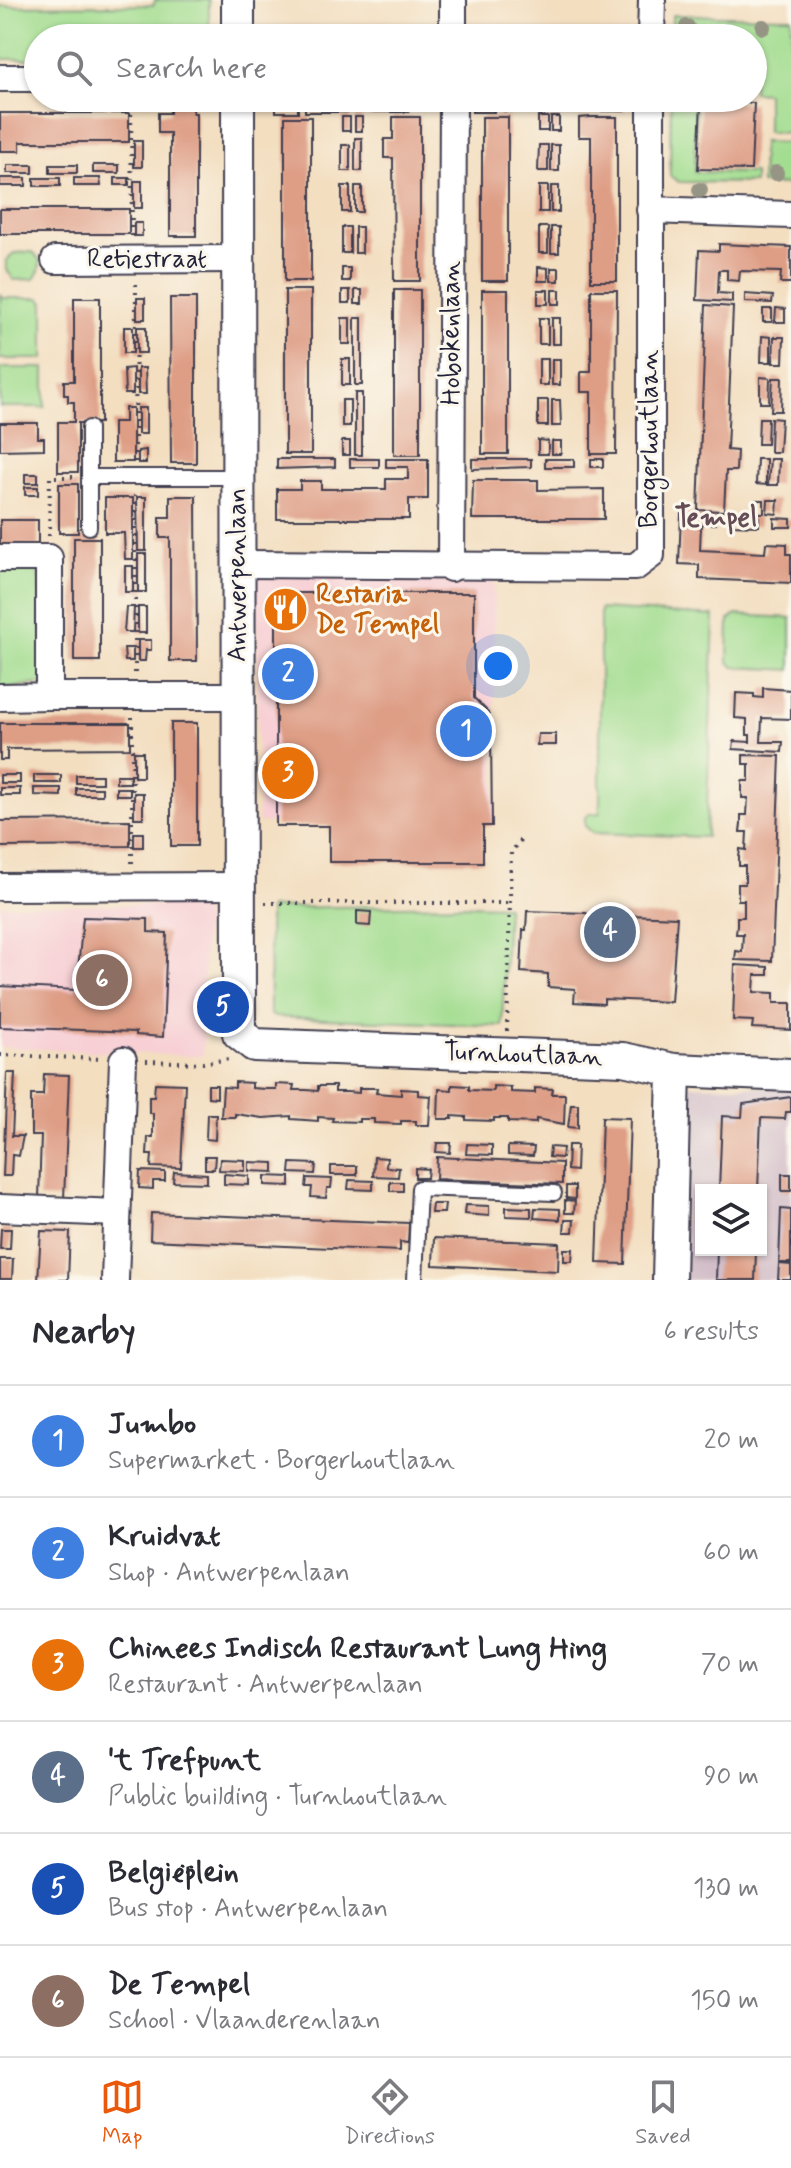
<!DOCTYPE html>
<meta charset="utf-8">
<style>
body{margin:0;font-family:Mynerve,sans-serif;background:#f2f2f3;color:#2b2b33}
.controls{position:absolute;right:24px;bottom:24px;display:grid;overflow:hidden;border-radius:0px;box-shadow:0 2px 6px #0004}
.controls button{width:72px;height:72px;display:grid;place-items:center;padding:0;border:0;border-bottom:2px solid #e1e1e2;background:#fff;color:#2b2b33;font:40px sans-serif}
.you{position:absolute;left:498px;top:666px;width:28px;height:28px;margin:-20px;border:6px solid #fff;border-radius:50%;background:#1a73e8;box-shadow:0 0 0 12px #1a73e833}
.badge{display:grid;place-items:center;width:52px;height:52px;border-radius:50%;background:#ea580c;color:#fff;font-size:26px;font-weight:700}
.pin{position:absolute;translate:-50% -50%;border:4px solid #fff;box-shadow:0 2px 8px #0006}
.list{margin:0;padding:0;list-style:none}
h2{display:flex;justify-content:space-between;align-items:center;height:104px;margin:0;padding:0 32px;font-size:34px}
h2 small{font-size:26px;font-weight:400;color:#7c7c81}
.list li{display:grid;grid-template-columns:52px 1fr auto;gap:24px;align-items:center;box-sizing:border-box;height:112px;padding:0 32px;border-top:2px solid #e1e1e2}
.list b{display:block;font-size:30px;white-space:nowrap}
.list p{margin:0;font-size:26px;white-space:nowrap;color:#7c7c81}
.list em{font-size:26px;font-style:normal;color:#7c7c81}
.icon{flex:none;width:44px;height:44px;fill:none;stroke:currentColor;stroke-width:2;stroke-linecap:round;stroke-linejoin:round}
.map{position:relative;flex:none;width:791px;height:1280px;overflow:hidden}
.search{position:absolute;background:#fff;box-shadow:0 2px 6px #0004;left:24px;right:24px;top:24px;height:88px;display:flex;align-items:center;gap:20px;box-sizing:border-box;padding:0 28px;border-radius:44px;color:#7c7c81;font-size:30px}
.sheet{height:776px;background:#fff}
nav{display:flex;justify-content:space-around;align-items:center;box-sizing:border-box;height:112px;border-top:2px solid #e1e1e2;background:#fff;font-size:22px;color:#7c7c81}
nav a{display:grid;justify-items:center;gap:4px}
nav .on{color:#ea580c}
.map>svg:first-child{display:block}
.built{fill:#f7cfd4}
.industrial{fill:#d2bdc8;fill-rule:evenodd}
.green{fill:#a3dd90;stroke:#628066;stroke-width:2}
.building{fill:#de9d85}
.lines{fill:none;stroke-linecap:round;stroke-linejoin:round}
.service-casing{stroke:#413e4f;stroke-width:18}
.minor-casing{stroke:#413e4f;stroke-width:30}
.tertiary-casing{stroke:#413e4f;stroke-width:36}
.path{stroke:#413e4f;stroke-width:4;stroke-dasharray:2 6;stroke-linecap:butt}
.service{stroke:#fff;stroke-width:14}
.minor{stroke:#fff;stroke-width:26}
.tertiary{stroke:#fff;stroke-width:32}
.tree{fill:#969585}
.labels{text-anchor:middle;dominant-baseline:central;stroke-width:6;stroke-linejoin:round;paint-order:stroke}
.street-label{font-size:26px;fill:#22223b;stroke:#fbf7ec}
.food-label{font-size:26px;font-weight:bold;fill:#c56008;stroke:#fbf7ec;text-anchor:start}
.neighbourhood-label{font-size:28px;font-weight:bold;fill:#644d55;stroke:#fbf7ec}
</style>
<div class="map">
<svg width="791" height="1280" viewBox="0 0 791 1280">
<rect width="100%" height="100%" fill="#fbf7ec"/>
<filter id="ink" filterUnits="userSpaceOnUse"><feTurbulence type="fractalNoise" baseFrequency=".0125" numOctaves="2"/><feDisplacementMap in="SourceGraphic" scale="16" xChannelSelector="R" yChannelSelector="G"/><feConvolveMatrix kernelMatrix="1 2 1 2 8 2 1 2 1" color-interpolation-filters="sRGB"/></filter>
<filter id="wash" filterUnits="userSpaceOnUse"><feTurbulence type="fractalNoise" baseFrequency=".006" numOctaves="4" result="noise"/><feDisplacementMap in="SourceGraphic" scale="32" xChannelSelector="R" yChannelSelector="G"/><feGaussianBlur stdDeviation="1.8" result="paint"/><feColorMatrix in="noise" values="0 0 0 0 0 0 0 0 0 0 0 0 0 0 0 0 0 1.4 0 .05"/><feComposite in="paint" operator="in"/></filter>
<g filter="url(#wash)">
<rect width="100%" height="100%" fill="#f3dec0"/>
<g class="built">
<polygon points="257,571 494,576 495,825 258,823"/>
<polygon points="0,905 198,905 204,912 203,1055 197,1056 0,1047"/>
</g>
<path class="industrial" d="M686,1085L791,1087V1280H682ZM701,1190H761V1250H701Z"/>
<g class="green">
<polygon points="155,0 209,0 209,38 38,38 38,59 0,59 0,6 154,5"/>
<polygon points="672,15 791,17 791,133 767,132 767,93 753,92 753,38 672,38"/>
<polygon points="671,98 696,98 695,172 754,173 754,183 679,182 670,176"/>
<polygon points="762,142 791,143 791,185 761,184"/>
<polygon points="33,252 40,261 39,271 34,279 14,280 7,270 7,260 15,253"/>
<polygon points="0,293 2,298 40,298 44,302 44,359 0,359"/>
<rect x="0" y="368" width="45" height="39"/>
<polygon points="0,562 38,562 45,683 0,689"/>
<polygon points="600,609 714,616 706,837 593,833 585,826 585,818 589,814 600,813"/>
<polygon points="736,615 791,618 791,670 734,667 728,661 729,620"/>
<polygon points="467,905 507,906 502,1026 275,1017 270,1014 269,908"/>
</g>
<g id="blocks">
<g class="building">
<polygon points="603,98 623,98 624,111 589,111 589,103 603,103"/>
<polygon points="170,99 193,99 193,113 196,113 196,236 170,236 170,133 158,133 158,113 170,113"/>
<rect x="276" y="102" width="22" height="10"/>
<rect x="472" y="102" width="22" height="10"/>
<polygon points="701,102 754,103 751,170 698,169"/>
<rect x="305" y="104" width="104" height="8"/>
<rect x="504" y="104" width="25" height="7"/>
<rect x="547" y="104" width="25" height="7"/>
<polygon points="0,113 129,113 129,142 20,142 20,151 0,151"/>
<rect x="285" y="117" width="26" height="164"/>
<rect x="342" y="117" width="8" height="14"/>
<rect x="355" y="117" width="7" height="14"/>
<polygon points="393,117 420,117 420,281 394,281 393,158 384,158 384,139 393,139"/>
<rect x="482" y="117" width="26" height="164"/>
<rect x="538" y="117" width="10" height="14"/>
<rect x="551" y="117" width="8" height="14"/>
<polygon points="591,117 617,117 617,281 591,281 591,137 579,137 579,118"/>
<rect x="355" y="138" width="7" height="33"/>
<rect x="134" y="141" width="8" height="26"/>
<rect x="342" y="145" width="8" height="26"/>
<polygon points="539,145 548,145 548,171 538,171"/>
<rect x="551" y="145" width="8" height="26"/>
<rect x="7" y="165" width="26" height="8"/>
<rect x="50" y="165" width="27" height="8"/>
<rect x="93" y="165" width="26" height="8"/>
<rect x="0" y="178" width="26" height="8"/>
<rect x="34" y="178" width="26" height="8"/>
<polygon points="74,178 100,178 101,186 74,186"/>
<rect x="115" y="178" width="14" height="7"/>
<rect x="134" y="181" width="8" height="27"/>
<rect x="342" y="186" width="8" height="26"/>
<rect x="355" y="186" width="7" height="26"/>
<rect x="539" y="186" width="9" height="26"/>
<rect x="551" y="186" width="8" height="26"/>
<rect x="0" y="209" width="129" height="25"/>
<rect x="134" y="223" width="8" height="13"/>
<rect x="342" y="227" width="8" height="26"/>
<rect x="355" y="227" width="7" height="26"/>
<rect x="539" y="227" width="9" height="26"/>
<rect x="551" y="227" width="8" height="26"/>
<polygon points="719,244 791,247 791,283 780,283 781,272 740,271 739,281 727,280 727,270 719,270 718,293 732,294 732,302 697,300 699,250 719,251"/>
<polygon points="538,267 548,268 548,281 538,281"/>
<rect x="342" y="268" width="8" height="13"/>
<rect x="551" y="268" width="8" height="13"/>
<rect x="285" y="290" width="26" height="164"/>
<rect x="342" y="290" width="8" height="13"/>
<rect x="355" y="290" width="7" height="14"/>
<rect x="394" y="290" width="26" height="165"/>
<rect x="482" y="290" width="26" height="164"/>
<rect x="538" y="290" width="10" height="14"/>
<rect x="552" y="290" width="8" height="14"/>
<polygon points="591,290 617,290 616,454 591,454 591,392 581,392 581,372 591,372"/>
<polygon points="745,294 773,296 772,303 745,302"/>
<polygon points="74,298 100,298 100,423 78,423 78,472 58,472 58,422 74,422 74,402 68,402 68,395 64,395 64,381 74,381"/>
<rect x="137" y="298" width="8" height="21"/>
<polygon points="170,298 196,298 196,463 171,463"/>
<polygon points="706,305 733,307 727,450 737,451 736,471 726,471 724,511 698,510"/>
<polygon points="776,308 785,309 785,322 775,322"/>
<rect x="763" y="309" width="9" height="13"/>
<rect x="342" y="318" width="8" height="26"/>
<rect x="355" y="318" width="7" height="67"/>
<rect x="539" y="318" width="9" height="26"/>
<rect x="552" y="318" width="8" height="26"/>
<rect x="124" y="327" width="9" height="26"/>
<rect x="137" y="327" width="9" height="26"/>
<polygon points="762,336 771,337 771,362 761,362"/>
<polygon points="774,337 784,337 783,363 773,363"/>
<rect x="342" y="359" width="8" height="26"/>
<rect x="539" y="359" width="9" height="26"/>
<rect x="552" y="359" width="8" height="26"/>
<polygon points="133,368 133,394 125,394 124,369"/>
<polygon points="138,368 145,368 146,394 138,394"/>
<polygon points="760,377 770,378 769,403 760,403"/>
<polygon points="773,378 782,378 781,411 771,411"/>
<rect x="355" y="393" width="7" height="62"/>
<rect x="342" y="400" width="8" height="26"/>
<rect x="538" y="400" width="10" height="26"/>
<polygon points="552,400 560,400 561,426 552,426"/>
<polygon points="125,408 133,408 133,462 113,462 113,422 125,422"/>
<rect x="138" y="408" width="8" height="26"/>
<polygon points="759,418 768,418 767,444 758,444"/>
<polygon points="771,418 781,419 779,452 770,452"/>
<polygon points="0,423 38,423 38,438 44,438 44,449 0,450"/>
<polygon points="538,440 548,441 548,454 538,454"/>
<rect x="342" y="441" width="8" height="14"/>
<rect x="552" y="441" width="9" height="13"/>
<polygon points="146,450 146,463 138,463 138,451"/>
<polygon points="277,459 335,459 335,467 277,469"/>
<rect x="350" y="459" width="29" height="8"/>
<polygon points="386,459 428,459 428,499 409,499 409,519 277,519 277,489 300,489 300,481 321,481 321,489 386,489 386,479 408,479 408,467 386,467"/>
<polygon points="472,459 531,459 531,467 472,469"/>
<rect x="545" y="459" width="29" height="8"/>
<rect x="591" y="459" width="12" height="8"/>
<polygon points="757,459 766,459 766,485 756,484"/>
<polygon points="770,459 779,459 778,485 768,485"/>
<rect x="25" y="474" width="13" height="9"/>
<polygon points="473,480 538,480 538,490 604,489 604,519 472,519"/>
<rect x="59" y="484" width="19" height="49"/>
<rect x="25" y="487" width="13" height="8"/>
<polygon points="170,496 196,496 197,661 170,661 170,538 160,538 160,517 170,517"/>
<polygon points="137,497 146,497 146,551 138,551"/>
<polygon points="105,498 133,498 133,559 125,559 124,533 105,533"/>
<rect x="755" y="500" width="9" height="13"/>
<polygon points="768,500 778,500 777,514 767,513"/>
<polygon points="681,514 716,516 716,524 701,524 700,550 765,553 766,543 787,544 787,554 791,554 791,583 699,579 699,565 679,564"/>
<polygon points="731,516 759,517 759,526 730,525"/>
<polygon points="774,518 791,519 791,527 774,527"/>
<rect x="0" y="520" width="38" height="26"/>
<rect x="74" y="538" width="26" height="123"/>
<rect x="138" y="554" width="8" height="38"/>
<rect x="125" y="566" width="8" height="26"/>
<polygon points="276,593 474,593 474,698 489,713 489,736 491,736 492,826 483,826 483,862 329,862 329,826 276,826"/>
<polygon points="126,607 134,607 133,632 124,632"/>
<rect x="138" y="607" width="8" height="26"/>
<polygon points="138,640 151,640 151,650 146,650 145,661 138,661"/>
<polygon points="124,648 133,648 133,661 125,661"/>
<polygon points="763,688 791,690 791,719 762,718 761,742 783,742 782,752 733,749 734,741 750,742 750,735 747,735 747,719 735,718 736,693 754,694 754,697 763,698"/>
<polygon points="0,723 130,723 130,748 7,749 7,760 0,760"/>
<rect x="171" y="723" width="26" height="123"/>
<polygon points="538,734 556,734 556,745 537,745"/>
<rect x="134" y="752" width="9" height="25"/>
<polygon points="743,755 780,756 772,961 735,960 736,951 742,952 743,934 736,934 737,925 737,917 744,917 744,900 738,900 738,884 745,884 745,866 739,866 739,858 740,849 746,850 747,832 740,832 741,824 741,815 747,815 748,798 742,798 742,781 749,781 749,764 743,764"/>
<rect x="0" y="775" width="20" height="8"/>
<rect x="34" y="775" width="27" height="8"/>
<rect x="76" y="775" width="26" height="8"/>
<rect x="116" y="775" width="14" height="8"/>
<rect x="0" y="788" width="20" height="7"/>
<polygon points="34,788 61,788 61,796 34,795"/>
<rect x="76" y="788" width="26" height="7"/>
<rect x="116" y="788" width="14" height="7"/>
<rect x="134" y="793" width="9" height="25"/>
<polygon points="130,820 130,846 0,847 0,821"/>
<rect x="134" y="833" width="9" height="14"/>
<polygon points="357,911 371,912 370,926 357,925"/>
<polygon points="527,911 586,913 594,919 606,920 606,914 677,917 671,1002 604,999 604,1004 574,1002 575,989 548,987 548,974 521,972 523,930 526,930"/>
<polygon points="83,917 148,919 148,932 167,933 163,1037 136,1035 136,1032 0,1027 0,986 76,990"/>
<polygon points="735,965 768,967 768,975 755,975 754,992 774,993 774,1003 791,1003 791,1030 752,1028 753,1021 733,1020"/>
<polygon points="7,1073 15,1073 12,1136 23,1136 19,1156 12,1155 11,1176 3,1176"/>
<polygon points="44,1074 69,1075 64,1199 39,1198 41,1136 31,1136 31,1095 43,1095"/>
<polygon points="235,1082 252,1083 252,1088 265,1089 276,1089 276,1084 294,1085 293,1090 306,1090 318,1091 318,1086 335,1086 335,1092 347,1092 359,1093 359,1088 377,1088 376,1093 401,1095 401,1089 418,1090 418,1095 431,1096 429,1125 416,1125 416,1121 401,1121 401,1124 374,1123 374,1119 359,1119 359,1122 332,1121 333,1118 318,1117 318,1121 305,1120 291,1119 291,1116 263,1118 235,1114 235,1117 221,1117 223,1087 235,1088"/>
<polygon points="155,1083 185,1084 181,1168 151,1167 152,1155 147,1155 148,1137 153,1137 153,1113 149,1113 149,1096 154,1096"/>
<polygon points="208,1085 217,1085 217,1098 208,1097"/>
<polygon points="452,1085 469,1086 469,1090 493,1091 493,1086 511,1087 511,1092 535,1093 535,1088 553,1089 552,1094 565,1094 564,1124 536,1119 536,1123 508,1122 508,1118 494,1118 494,1121 466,1120 466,1117 452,1116 452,1119 438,1119 439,1089 452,1090"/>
<polygon points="791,1097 791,1112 786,1112 785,1119 761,1118 758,1190 719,1190 722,1116 742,1117 743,1104"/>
<polygon points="571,1104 578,1104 578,1128 568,1127"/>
<polygon points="207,1114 216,1114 215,1140 206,1139"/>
<polygon points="602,1117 630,1118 625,1264 597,1263"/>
<polygon points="437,1143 451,1143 450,1153 436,1152"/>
<polygon points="467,1144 492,1145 492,1155 466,1154"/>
<polygon points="568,1145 577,1145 576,1171 567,1170"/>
<polygon points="508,1146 534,1147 533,1156 508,1155"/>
<polygon points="550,1147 563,1148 562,1158 549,1157"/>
<polygon points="205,1156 215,1156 214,1169 205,1169"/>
<polygon points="374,1157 387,1158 386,1167 399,1168 398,1177 373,1176"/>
<polygon points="437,1157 562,1163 562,1184 436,1179"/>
<polygon points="220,1159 245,1160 245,1171 219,1170"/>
<polygon points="249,1162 274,1163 274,1172 249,1171"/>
<polygon points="291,1163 316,1164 315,1174 290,1173"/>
<rect x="331" y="1166" width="26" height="9"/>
<polygon points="415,1168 428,1169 427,1178 415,1178"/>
<polygon points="140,1171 165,1172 165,1181 153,1181 153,1189 139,1188"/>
<polygon points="174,1172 207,1174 207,1183 173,1182"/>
<polygon points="224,1174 249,1176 249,1185 224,1184"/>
<rect x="782" y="1174" width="9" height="17"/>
<polygon points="265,1176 290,1177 290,1186 265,1185"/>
<polygon points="307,1178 332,1179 331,1188 327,1188 326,1198 311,1197 312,1187 306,1187"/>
<polygon points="349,1180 373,1181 373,1190 348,1189"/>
<rect x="390" y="1182" width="13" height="9"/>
<polygon points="566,1186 575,1186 575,1199 566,1198"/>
<polygon points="565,1200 575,1201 574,1213 565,1213"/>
<polygon points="432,1204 445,1204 444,1213 431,1213"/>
<polygon points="465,1205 489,1206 489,1216 464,1214"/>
<polygon points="506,1207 531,1208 531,1217 506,1216"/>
<polygon points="535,1208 560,1209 560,1220 534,1218"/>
<polygon points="781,1209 791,1210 791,1263 779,1263"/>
<polygon points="151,1213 409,1223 408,1243 400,1242 400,1251 150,1240"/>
<polygon points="565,1220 574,1220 573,1232 564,1232"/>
<polygon points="1,1229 11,1229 10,1249 0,1249"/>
<polygon points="41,1231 70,1232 68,1280 38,1280"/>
<polygon points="434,1238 559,1243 558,1271 433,1265"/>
<polygon points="564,1249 573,1249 572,1261 564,1261"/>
<polygon points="717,1250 756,1250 755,1280 716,1280"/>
<polygon points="0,1259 13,1259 12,1279 0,1279"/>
<polygon points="779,1264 791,1265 791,1280 778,1280"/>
</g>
</g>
</g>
<g filter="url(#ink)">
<use href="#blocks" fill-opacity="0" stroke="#413e4f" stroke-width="2"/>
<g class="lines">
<defs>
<g id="service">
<polyline points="89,428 89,527"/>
<polyline points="89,477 238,477"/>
<polyline points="415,1280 419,1188 554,1193"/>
</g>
<g id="minor">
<polyline points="453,38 453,0"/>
<polyline points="651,38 652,0"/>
<polyline points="0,78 38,78"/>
<polyline points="650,210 791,215"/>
<polyline points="55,260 238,259"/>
<polyline points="0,558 49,558 49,696 0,697"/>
<polyline points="238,564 635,567 651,555 651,98"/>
<polyline points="451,568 453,98"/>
<polyline points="49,696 238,696"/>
<polyline points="0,887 238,886"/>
<polyline points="0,1208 117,1213"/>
<polyline points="115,1280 123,1060"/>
</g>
<g id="tertiary">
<polyline points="238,0 238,38"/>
<polyline points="238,98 239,1033 254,1045 623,1059 674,1070 791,1075"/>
<polyline points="669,1280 674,1070"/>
</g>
</defs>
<use href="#service" class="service-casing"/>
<use href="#minor" class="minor-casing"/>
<use href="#tertiary" class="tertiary-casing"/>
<g class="path">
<polyline points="131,98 132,236"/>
<polyline points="135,462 136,283"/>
<polyline points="135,495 135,674"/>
<polyline points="49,536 50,477 74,477"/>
<polyline points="132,717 132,864"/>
<polyline points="265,903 510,903"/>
<polyline points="507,1031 511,853 520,840"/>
<polyline points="0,1055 102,1059"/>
<polyline points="146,1061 203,1063 229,1059"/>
</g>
<use href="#service" class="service"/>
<use href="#minor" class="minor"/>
<use href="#tertiary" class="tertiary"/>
</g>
<g class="tree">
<circle cx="687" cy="27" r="8"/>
<circle cx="763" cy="27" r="8"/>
<circle cx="776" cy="173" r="8"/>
<circle cx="700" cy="190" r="8"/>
</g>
</g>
<defs>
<symbol id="restaurant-disc" viewBox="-11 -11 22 22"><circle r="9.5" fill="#e8710a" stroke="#fbf7ec"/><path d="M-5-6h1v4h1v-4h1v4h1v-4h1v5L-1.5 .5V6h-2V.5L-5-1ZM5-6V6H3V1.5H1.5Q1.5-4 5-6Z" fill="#fff"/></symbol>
</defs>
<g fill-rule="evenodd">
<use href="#restaurant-disc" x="260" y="584" width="51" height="51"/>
</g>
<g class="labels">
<g class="street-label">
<text x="147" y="260">Retiestraat</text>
<text transform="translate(452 333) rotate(-90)">Hobokenlaan</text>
<text transform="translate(650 439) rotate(-90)">Borgerhoutlaan</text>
<text transform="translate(238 575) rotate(-90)">Antwerpenlaan</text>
<text transform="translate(523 1055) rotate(2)">Turnhoutlaan</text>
</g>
<g class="food-label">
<text x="316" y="595">Restaria<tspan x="316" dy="30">De Tempel</tspan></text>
</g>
<g class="neighbourhood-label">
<text x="716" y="518">Tempel</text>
</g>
</g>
</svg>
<div class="controls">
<button><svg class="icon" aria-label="layers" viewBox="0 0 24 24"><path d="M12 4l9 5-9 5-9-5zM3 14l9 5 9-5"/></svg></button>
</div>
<div class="you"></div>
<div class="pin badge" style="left:466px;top:731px;background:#3f7fe0">1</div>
<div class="pin badge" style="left:288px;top:674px;background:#3f7fe0">2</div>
<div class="pin badge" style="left:288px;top:773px;background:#e8710a">3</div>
<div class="pin badge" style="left:610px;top:932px;background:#5c6f8a">4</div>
<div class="pin badge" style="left:223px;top:1007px;background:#1a4fb4">5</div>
<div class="pin badge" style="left:102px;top:980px;background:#8d6e63">6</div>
<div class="search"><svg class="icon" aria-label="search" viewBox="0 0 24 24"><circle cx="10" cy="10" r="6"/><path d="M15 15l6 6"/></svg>Search here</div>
</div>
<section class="sheet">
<h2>Nearby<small>6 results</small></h2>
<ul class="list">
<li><span class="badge" style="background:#3f7fe0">1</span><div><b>Jumbo</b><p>Supermarket · Borgerhoutlaan</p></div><em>20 m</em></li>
<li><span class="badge" style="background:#3f7fe0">2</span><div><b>Kruidvat</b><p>Shop · Antwerpenlaan</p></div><em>60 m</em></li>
<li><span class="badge" style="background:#e8710a">3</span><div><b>Chinees Indisch Restaurant Lung Hing</b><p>Restaurant · Antwerpenlaan</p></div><em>70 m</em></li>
<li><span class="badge" style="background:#5c6f8a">4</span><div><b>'t Trefpunt</b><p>Public building · Turnhoutlaan</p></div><em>90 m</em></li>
<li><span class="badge" style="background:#1a4fb4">5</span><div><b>Belgiëplein</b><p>Bus stop · Antwerpenlaan</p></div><em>130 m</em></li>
<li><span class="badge" style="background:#8d6e63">6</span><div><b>De Tempel</b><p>School · Vlaanderenlaan</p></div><em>150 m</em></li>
</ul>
</section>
<nav>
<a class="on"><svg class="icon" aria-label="map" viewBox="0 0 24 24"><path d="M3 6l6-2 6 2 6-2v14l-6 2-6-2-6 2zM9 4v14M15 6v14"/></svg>Map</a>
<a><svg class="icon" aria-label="directions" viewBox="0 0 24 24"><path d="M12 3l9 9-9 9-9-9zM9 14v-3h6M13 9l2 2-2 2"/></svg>Directions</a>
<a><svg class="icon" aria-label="saved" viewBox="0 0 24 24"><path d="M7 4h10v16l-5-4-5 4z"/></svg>Saved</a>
</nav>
